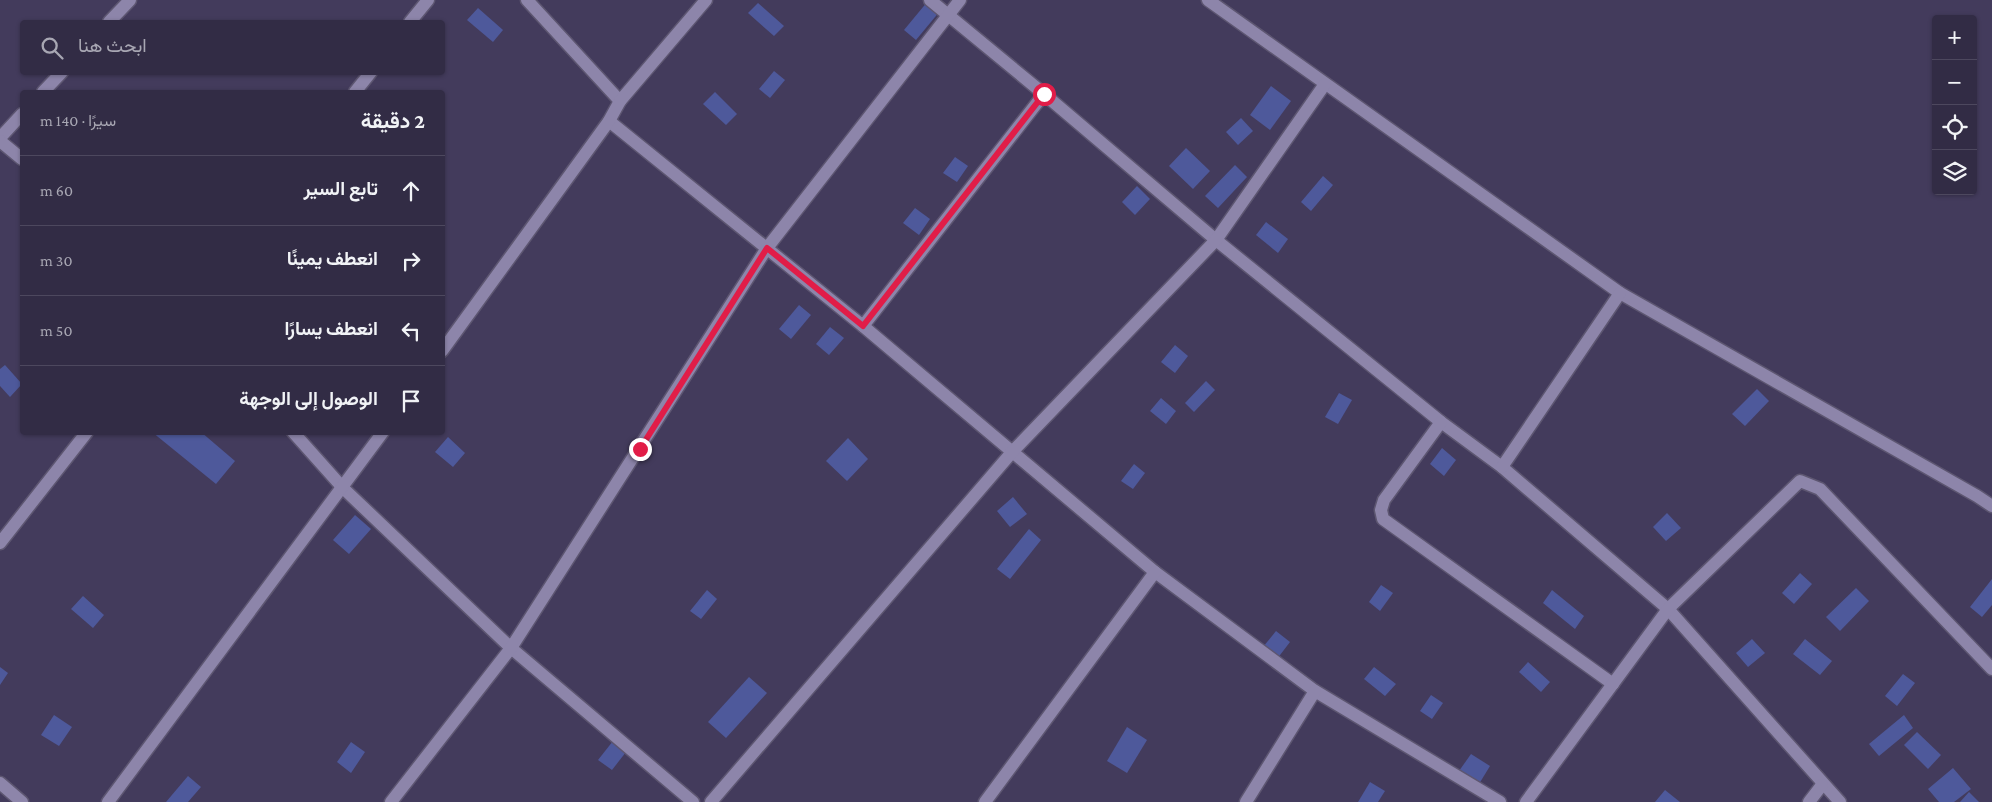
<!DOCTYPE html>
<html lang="ar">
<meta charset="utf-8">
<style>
body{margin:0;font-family:"Crimson Pro",Vazirmatn,serif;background:#3d3850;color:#f1f3f6;direction:rtl}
.controls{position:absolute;right:15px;top:15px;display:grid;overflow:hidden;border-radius:5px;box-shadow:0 1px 4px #0004}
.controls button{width:45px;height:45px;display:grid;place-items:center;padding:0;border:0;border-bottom:1px solid #4d485e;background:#322c45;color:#f1f3f6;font:25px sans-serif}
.stop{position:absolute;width:15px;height:15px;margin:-11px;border:4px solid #e11d48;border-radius:50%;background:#fff}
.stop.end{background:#e11d48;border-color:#fff;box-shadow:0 1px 5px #0008}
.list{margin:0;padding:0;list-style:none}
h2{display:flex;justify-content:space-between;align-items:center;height:65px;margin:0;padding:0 20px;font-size:21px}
h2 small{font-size:16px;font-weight:400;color:#a8a7b3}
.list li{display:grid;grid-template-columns:32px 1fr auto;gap:15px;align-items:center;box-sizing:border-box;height:70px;padding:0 20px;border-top:1px solid #4d485e}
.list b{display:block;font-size:19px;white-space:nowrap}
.list em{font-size:16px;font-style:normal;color:#a8a7b3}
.icon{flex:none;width:28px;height:28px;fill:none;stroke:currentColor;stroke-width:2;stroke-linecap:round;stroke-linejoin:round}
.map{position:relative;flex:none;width:1992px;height:802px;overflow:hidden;direction:ltr}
.search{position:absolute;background:#322c45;box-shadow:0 1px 4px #0004;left:20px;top:20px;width:425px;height:55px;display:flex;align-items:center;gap:12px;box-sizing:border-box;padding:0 18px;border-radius:5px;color:#a8a7b3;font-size:19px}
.panel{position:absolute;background:#322c45;box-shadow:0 1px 4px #0004;left:20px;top:90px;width:425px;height:345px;border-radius:5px;direction:rtl}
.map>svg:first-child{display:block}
.building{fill:#4e599b}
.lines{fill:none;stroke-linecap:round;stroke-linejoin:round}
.minor-casing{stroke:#5d5671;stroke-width:15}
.minor{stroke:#8d85aa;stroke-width:12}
.route{stroke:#e11d48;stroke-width:6}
</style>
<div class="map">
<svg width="1992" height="802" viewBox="0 0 1992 802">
<rect width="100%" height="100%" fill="#433b5c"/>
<g class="building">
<polygon points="928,1 940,11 916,40 904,30"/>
<polygon points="758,3 784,26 774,36 748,13"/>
<polygon points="478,8 503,30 493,42 467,20"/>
<polygon points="774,71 785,80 770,98 759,89"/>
<polygon points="1271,86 1291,101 1270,130 1250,115"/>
<polygon points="715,92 737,114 726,125 703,104"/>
<polygon points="1241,118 1253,131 1238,145 1226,132"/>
<polygon points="1186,148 1210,171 1193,189 1169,166"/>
<polygon points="955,157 968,166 957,182 943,173"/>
<polygon points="1235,165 1247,177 1218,208 1205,196"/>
<polygon points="1323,176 1333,185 1311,211 1301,202"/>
<polygon points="1137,186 1150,199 1135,215 1122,202"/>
<polygon points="915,208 930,219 919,235 903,223"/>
<polygon points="1266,222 1288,239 1278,253 1256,235"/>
<polygon points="799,305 811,315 791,339 779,329"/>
<polygon points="830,327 844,338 829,355 816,344"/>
<polygon points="1175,345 1188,356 1175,373 1161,362"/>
<polygon points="5,365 22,384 10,397 0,386 0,369"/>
<polygon points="1206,381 1215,390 1194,412 1185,403"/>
<polygon points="1757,389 1769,401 1745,426 1732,414"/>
<polygon points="1339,393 1352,400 1338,424 1325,417"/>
<polygon points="1161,398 1176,411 1166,424 1150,411"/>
<polygon points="152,432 201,432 235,461 216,484"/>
<polygon points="448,437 465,453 453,467 435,452"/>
<polygon points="848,438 868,459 847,481 826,461"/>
<polygon points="1442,448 1456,460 1444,476 1430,464"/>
<polygon points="1134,464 1145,473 1133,489 1121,481"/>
<polygon points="1013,497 1027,514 1010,527 997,511"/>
<polygon points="1667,513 1681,528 1666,541 1653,527"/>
<polygon points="355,515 371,529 349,554 333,540"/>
<polygon points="1029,529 1041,540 1010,579 997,569"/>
<polygon points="1800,573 1812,584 1794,604 1782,593"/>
<polygon points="1992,579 1992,605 1982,617 1970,607"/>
<polygon points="1381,585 1393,593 1380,611 1369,602"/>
<polygon points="1856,588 1869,601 1840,631 1826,617"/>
<polygon points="707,590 717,599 701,619 690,611"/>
<polygon points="1552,590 1584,616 1575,629 1543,603"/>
<polygon points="83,596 104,615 93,628 71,609"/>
<polygon points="1276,631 1290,642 1277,659 1263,647"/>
<polygon points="1752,639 1765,653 1748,667 1736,653"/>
<polygon points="1805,639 1832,661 1820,675 1793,654"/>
<polygon points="1528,662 1550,682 1541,692 1519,672"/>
<polygon points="0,667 8,673 0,685"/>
<polygon points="1374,667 1396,684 1385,696 1364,679"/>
<polygon points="1903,674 1915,683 1897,706 1885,696"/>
<polygon points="749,677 767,693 726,738 708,722"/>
<polygon points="1431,695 1443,703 1432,719 1420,711"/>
<polygon points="54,715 72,727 59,746 41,735"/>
<polygon points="1904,715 1913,728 1879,756 1869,744"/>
<polygon points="1127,727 1147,740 1127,773 1107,761"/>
<polygon points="1917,732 1941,755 1928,769 1904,745"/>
<polygon points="613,741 626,752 612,770 598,760"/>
<polygon points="351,742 365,752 351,773 337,762"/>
<polygon points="1471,754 1490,766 1479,784 1459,771"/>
<polygon points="1953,768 1971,789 1954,802 1939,802 1928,789"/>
<polygon points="188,776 201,787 188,802 166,802"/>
<polygon points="1370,782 1385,791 1378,802 1358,802"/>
<polygon points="1665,790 1680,802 1655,802"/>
<polygon points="1969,792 1979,802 1960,802"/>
</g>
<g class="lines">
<defs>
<g id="minor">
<polyline points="527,0 620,101"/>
<polyline points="930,0 1044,94 1216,240 1441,422 1502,467 1668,609 1840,802"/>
<polyline points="1208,0 1620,293 1977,496 1992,506"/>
<polyline points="109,22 130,0"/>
<polyline points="410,22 428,0"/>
<polyline points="43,92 62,72"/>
<polyline points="355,92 371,72"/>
<polyline points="609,121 863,326 1155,572 1315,691 1500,802"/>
<polyline points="0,138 22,114"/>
<polyline points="0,141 22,159"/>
<polyline points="863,326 1044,94"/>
<polyline points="442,351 609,121 620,101 706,0"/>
<polyline points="1441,422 1384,500 1381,510 1383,519 1613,684"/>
<polyline points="293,432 343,488 511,648 693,802"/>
<polyline points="1502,467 1620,293"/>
<polyline points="0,543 87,432"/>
<polyline points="0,783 22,802"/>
<polyline points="108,802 383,432"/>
<polyline points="391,802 511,648 767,248 960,0"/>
<polyline points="711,802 1013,451 1216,240 1325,84"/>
<polyline points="985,802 1155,572"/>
<polyline points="1246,802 1315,691"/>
<polyline points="1526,802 1668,609 1800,481 1820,489 1992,669"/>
<polyline points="1809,802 1822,785"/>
</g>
</defs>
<use href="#minor" class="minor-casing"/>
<use href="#minor" class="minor"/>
</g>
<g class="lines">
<polyline class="route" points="640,449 767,248 863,326 1044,94"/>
</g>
</svg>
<div class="controls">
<button>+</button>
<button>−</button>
<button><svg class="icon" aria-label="locate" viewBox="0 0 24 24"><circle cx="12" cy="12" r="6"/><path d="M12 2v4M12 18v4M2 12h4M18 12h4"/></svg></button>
<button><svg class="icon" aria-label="layers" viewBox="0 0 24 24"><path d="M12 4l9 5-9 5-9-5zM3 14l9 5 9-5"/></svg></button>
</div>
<div class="stop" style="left:1044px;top:94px"></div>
<div class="stop end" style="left:640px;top:449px"></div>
<div class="search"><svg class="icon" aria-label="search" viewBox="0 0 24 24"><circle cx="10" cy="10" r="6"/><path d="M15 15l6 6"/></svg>ابحث هنا</div>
<section class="panel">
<h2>2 دقيقة<small>سيرًا · 140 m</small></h2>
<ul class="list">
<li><svg class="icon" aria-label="ahead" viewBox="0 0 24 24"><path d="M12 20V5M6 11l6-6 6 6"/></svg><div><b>تابع السير</b></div><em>60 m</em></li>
<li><svg class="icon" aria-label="right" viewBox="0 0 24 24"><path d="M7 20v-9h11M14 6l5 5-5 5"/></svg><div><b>انعطف يمينًا</b></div><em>30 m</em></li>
<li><svg class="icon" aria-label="left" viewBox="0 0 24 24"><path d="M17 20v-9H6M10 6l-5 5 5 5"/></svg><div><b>انعطف يسارًا</b></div><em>50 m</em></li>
<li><svg class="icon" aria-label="arrive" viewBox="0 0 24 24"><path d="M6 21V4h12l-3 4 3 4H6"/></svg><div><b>الوصول إلى الوجهة</b></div></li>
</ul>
</section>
</div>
